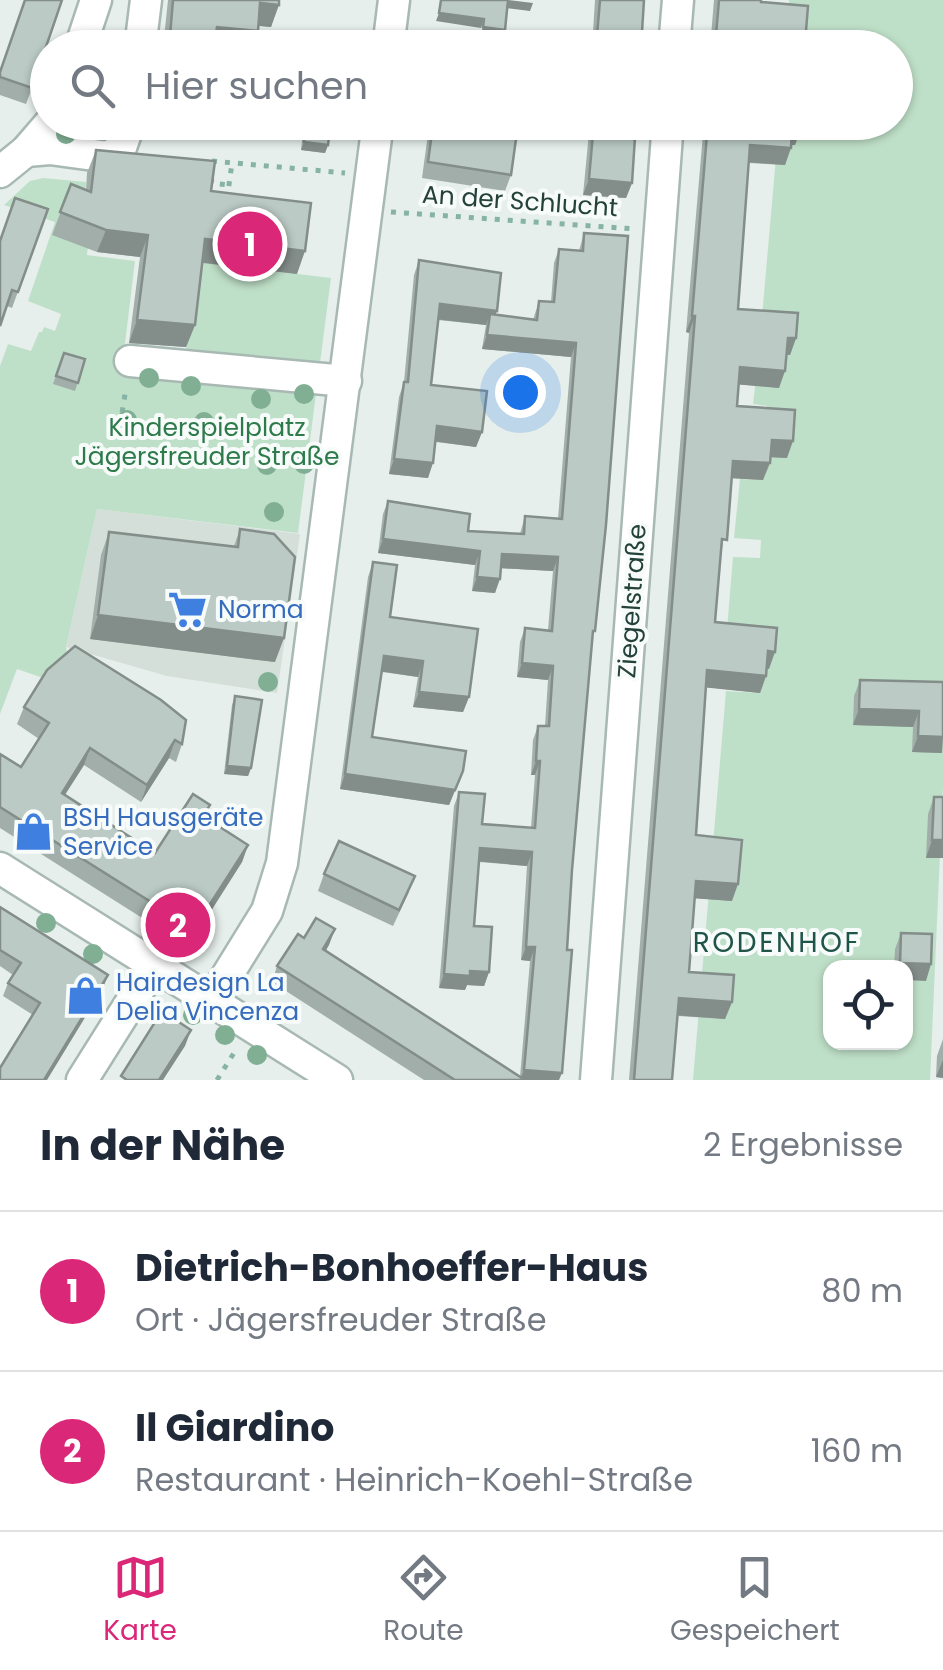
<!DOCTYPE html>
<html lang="de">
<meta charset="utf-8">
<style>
body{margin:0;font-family:Poppins,sans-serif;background:#f6f6f7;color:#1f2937}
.controls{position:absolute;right:30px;bottom:30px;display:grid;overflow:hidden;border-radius:20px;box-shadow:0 2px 8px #0004}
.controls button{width:90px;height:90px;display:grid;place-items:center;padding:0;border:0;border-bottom:2px solid #e0e1e3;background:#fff;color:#1f2937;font:50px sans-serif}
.you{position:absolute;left:520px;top:392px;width:35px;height:35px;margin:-25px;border:8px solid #fff;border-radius:50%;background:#1a73e8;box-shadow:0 0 0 15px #1a73e833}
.badge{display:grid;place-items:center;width:65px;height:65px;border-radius:50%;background:#db2777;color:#fff;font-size:32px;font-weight:700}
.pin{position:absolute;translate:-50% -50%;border:5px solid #fff;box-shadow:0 2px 10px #0006}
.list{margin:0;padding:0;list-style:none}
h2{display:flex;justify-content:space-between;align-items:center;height:130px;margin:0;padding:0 40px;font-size:42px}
h2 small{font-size:32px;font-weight:400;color:#747a83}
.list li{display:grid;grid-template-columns:65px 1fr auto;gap:30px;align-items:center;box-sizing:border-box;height:160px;padding:0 40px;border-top:2px solid #e0e1e3}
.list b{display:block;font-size:38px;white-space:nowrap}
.list p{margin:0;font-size:32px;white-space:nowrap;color:#747a83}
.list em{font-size:32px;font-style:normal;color:#747a83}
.icon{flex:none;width:55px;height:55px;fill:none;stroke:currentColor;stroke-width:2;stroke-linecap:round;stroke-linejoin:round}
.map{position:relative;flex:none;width:943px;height:1080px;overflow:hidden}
.search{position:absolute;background:#fff;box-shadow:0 2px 8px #0004;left:30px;right:30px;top:30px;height:110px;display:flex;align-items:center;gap:25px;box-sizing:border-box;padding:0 35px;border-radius:55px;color:#747a83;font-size:38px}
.sheet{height:450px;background:#fff}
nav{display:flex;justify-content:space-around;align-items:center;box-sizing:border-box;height:140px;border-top:2px solid #e0e1e3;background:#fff;font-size:28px;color:#747a83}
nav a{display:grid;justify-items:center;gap:5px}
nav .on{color:#db2777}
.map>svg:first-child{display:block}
.built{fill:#d4dfda}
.green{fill:#bfe0c8;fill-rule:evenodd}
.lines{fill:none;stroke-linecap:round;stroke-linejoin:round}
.minor-casing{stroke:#a8b8b2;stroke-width:35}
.path{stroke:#86b3a5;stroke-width:5;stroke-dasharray:5 8;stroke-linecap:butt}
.minor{stroke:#fff;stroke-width:30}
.tree{fill:#80af93}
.wall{fill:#a1aea9}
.shaded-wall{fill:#838d89}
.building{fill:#bbcac4;stroke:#838d89;stroke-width:2.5}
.labels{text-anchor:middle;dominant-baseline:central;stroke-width:8;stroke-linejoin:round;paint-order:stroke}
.street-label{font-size:25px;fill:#24423a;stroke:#f7fbf9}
.park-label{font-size:25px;fill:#2d7a4b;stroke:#f7fbf9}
.shop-label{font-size:25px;fill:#366cbe;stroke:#f7fbf9;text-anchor:start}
.neighbourhood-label{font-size:28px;letter-spacing:2.5px;fill:#1f5548;stroke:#f7fbf9}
</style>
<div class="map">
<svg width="943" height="1080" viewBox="0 0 943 1080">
<rect width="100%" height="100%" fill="#e6efeb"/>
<polygon class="built" points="97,509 300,534 277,693 167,676 66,647"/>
<g class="green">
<path d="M789,0H943V786L930,1080H693L726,691L759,693L726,641L733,557L760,558L761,540L734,538L740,479L763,480L765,457L786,458L766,425L767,406L753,404L755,386L779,387L782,354H790L761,328L779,123L896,122V48L800,47L787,22ZM830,968H906V1042H830Z"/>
<polygon points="43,178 86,182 85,196 94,197 87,255 135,261 124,352 185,358 197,262 331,278 298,533 97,509 66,647 69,664 49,680 17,669 0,714 0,366 8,344 31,351 39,332 42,332 44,327 55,331 61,314 28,301 55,222 4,205 30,181"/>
</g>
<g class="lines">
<defs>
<g id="minor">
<polyline points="80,48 96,0"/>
<polyline points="140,48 146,0"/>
<polyline points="388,48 394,0"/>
<polyline points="674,48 678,0"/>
<polyline points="26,151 50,149 108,157 120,150 130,122"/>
<polyline points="0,172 26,151 51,122"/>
<polyline points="130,361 346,381"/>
<polyline points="0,868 337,1080"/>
<polyline points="212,1000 267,911 282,863 378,122"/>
<polyline points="82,1080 155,964"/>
<polyline points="596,1080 668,122"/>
</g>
</defs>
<use href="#minor" class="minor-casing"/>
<g class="path">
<polyline points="212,161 345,173"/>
<polyline points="212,179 211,183 229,185"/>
<polyline points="227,199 232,163"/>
<polyline points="391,212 635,229"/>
<polyline points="118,438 126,388"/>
<polyline points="217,1080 237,1048"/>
</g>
<use href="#minor" class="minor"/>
</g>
<g class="tree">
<circle cx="66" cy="134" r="10"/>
<circle cx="149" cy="378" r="10"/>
<circle cx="191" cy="386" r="10"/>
<circle cx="304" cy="394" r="10"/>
<circle cx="261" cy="399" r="10"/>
<circle cx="127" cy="420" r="10"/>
<circle cx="204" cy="422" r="10"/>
<circle cx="157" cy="458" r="10"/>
<circle cx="304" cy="464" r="10"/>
<circle cx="267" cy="465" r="10"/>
<circle cx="274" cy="512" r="10"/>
<circle cx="268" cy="682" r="10"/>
<circle cx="46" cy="923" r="10"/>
<circle cx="93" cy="954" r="10"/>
<circle cx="193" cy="1015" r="10"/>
<circle cx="225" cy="1035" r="10"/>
<circle cx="257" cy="1055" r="10"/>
</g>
<g class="wall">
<polygon points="168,0 279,0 271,27 258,26 251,48 163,48"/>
<polygon points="595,0 644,0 641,48 592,48"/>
<polygon points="714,0 761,0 761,2 803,48 710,48"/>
<polygon points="0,71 32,88 26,104 0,95"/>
<polygon points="304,122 331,122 328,145 325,153 301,150"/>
<polygon points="590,122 636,122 632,183 626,198 583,195"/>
<polygon points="704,122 802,122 795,145 791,145 785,165 749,163 738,309 796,338 790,355 786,355 779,388 738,384 737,406 787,458 770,457 763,480 732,478 721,556 715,622 769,669 767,669 766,676 760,693 706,687 696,835 732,901 695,898 689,972 732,1002 725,1019 678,1016 672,1080 629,1080 689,333 686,332"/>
<polygon points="433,125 474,133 511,175 505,191 422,178 427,141"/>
<polygon points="96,150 211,191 297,274 202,263 195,325 186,347 129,343 140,257 97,252 52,235 71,184 86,190 87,173"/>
<polygon points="48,209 12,308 7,306 0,241"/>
<polygon points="584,233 592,640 572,870 559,1080 424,1080 272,982 277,966 304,938 335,929 326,951 520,1077 530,961 521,960 527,866 479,862 474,926 489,972 484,986 467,985 465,990 439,988 454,806 459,792 482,824 531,828 535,775 531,775 533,740 538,726 545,726 548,680 517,677 520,642 525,628 548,630 553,571 501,568 495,593 472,591 475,565 378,553 383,514 388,501 468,531 520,534 525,516 558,519 571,357 482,349 486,325 438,320 431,385 482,432 476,447 436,442 428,478 389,474 399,397 404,382 414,275 419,260 495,315 533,320 539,301 551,302 554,263 559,249 579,251"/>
<polygon points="64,353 85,359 75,391 53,384"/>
<polygon points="240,529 275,662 90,639 101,555 109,532 234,546"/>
<polygon points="373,562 390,617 469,697 463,712 413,707 418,677 382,672 372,737 463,771 449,805 340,789 368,577"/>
<polygon points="47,670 182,744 176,762 169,758 141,802 84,765 65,795 155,853 206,818 248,845 242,862 188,947 0,828 0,754 21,767 39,739 17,724 24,707"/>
<polygon points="860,680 943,682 942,753 912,752 913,727 853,725 854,696"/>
<polygon points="235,696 251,768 248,776 224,774 232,705"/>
<polygon points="934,797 943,797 943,858 926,858 928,814"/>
<polygon points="324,874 409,892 393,926 318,891"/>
<polygon points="0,907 103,988 33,1015 3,996 8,983 13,975 0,966"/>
<polygon points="901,933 926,981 906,968 894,968 895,949"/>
<polygon points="943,1039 943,1078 936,1077 937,1056"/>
</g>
<g class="shaded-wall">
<polygon points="508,0 533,3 530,11 505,8"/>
<polygon points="260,3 279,5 271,27 252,25"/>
<polygon points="439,13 484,19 481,28 436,21"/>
<polygon points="217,27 258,31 251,48 209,48"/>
<polygon points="483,27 505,30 502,38 480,35"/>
<polygon points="760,39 805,43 803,48 757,48"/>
<polygon points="159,122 203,122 197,139 154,134"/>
<polygon points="792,128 801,129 795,145 786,145"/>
<polygon points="304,142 328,145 325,153 301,150"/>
<polygon points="750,145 791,148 785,165 744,162"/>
<polygon points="589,179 632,183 626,198 583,195"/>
<polygon points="106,230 148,235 140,257 97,252"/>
<polygon points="205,239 305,251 297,274 197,262"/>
<polygon points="440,304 497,311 491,326 490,314 486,325 435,319"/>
<polygon points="692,316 695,316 689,333 686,332"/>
<polygon points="137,320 195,325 186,347 129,343"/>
<polygon points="487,335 576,343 571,357 482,349"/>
<polygon points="788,338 796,338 790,355 782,354"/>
<polygon points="740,367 785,371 779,388 733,384"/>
<polygon points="437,426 482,432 476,447 432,441"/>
<polygon points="772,440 793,441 787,458 765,457"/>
<polygon points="394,459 433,463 428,478 389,474"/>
<polygon points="733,461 770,463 763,480 727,478"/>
<polygon points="383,539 480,551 475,565 378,553"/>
<polygon points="502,554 558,557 553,571 497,568"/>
<polygon points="477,577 500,579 495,593 472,591"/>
<polygon points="98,615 284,638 275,662 90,639"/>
<polygon points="768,651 775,652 769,669 762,668"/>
<polygon points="384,656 423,661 418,677 379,671"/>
<polygon points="522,663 553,666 548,680 517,677"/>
<polygon points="707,670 766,676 760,693 701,687"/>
<polygon points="419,692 469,697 463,712 413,707"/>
<polygon points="859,709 919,711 913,727 853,725"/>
<polygon points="918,736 943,737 942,753 912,752"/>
<polygon points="175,740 169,758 141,802 147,785"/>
<polygon points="90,748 84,765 55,810 62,793"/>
<polygon points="536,761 540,761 535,775 531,775"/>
<polygon points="227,766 251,768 248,776 224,774"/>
<polygon points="463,771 449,805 340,789 345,774"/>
<polygon points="932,840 943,840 943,858 926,858"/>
<polygon points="248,845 242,862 188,947 194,929"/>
<polygon points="480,848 532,852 527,866 475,861"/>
<polygon points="696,881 738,884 732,901 690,898"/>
<polygon points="335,929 329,945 317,965 323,949"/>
<polygon points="526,947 535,947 530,961 521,960"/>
<polygon points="900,963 931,964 926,981 906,980 906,968 898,968"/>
<polygon points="470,971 489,972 484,986 467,985 465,990 439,988 444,974"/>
<polygon points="108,975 103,988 47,1080 44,1080"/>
<polygon points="679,998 732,1002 725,1019 673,1015"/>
<polygon points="191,1030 185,1046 163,1080 159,1080"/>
<polygon points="943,1060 943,1078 936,1077"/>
<polygon points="524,1070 562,1073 559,1080 520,1080"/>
</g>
<g class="building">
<polygon points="25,0 62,0 32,88 0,77 0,72"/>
<polygon points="173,0 279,0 279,5 260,3 258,31 217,27 214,48 169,48"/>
<polygon points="441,0 508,0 505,30 483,27 484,19 439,13"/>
<polygon points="600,0 644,0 641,48 596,48"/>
<polygon points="719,0 761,0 761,2 808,6 805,43 760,39 759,48 715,48"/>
<polygon points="306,122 331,122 328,145 304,142"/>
<polygon points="594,122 636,122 632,183 589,179"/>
<polygon points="708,122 802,122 801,129 792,128 791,148 750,145 738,309 798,313 796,338 788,338 785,371 740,367 737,406 795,410 793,441 772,440 770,463 733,461 727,540 722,539 715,622 777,628 775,652 768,651 766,676 707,670 696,835 742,840 738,884 696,881 689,972 734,975 732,1002 679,998 672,1080 634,1080 695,316 692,316"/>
<polygon points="433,125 474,131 474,133 516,139 511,175 428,162"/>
<polygon points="96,150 215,161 211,191 311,203 305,251 205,239 195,325 137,320 148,235 106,230 60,212 71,184 91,192"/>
<polygon points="15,198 48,209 18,292 12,290 0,326 0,241"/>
<polygon points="584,233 628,236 606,525 595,631 593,631 572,870 567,950 572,950 562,1073 524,1070 535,947 526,947 532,852 480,848 474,926 492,927 489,972 470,971 470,976 444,974 459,792 485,794 482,824 535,828 540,761 536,761 538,726 549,726 553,666 522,663 525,628 552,631 558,557 502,554 500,579 477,577 480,551 383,539 388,501 470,514 468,531 524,534 525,516 562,519 576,343 487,335 490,314 537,320 539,301 554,302 559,249 583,251"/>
<polygon points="419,260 501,273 497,311 440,304 431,385 487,391 482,432 437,426 433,463 394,459 404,382 408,382"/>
<polygon points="64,353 85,359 78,383 56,376"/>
<polygon points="240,529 274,534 295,557 284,638 98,615 109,532 238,547"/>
<polygon points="373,562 397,565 390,617 478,629 469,697 419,692 423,661 384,656 372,737 466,751 463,771 455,790 345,774"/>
<polygon points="75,646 161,700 186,720 182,744 175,740 147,785 90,748 62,793 155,853 193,794 210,805 203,816 248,845 194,929 0,807 0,754 21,767 49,723 24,707 47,670"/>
<polygon points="860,680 943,682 943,737 918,736 919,711 859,709"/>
<polygon points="235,696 262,700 251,768 227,766"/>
<polygon points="934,797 943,797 943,840 932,840"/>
<polygon points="339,841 415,876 399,910 324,874"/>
<polygon points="0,907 108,975 44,1080 0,1080 0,1068 40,1003 8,983 21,963 0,950"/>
<polygon points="316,918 335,929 323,949 525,1080 455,1080 277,966 298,934 304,938"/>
<polygon points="901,933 932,934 931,964 900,963"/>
<polygon points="162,1011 191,1030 159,1080 127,1080 121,1076"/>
</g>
<defs>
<symbol id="supermarket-bare" viewBox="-9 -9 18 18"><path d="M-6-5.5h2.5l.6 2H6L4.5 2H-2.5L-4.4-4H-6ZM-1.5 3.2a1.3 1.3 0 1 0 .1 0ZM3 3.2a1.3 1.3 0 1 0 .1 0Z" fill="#3f7fe0" stroke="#f7fbf9" stroke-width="2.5" paint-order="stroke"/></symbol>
<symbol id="shop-bare" viewBox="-9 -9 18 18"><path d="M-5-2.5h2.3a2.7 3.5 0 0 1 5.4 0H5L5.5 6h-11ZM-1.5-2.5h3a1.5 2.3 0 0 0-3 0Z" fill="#3f7fe0" stroke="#f7fbf9" stroke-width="2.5" paint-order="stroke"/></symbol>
</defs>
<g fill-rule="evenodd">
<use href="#supermarket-bare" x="160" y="582" width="55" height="55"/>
<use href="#shop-bare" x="6" y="804" width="55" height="55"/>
<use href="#shop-bare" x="58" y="968" width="55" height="55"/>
</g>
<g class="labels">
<g class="street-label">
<text transform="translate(520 201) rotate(4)">An der Schlucht</text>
<text transform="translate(632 601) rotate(-86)">Ziegelstraße</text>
</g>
<g class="park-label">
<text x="207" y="427">Kinderspielplatz<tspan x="207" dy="29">Jägersfreuder Straße</tspan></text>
</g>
<g class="shop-label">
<text x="218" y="609">Norma</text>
<text x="63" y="817">BSH Hausgeräte<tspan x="63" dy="29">Service</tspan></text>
<text x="116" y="982">Hairdesign La<tspan x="116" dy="29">Delia Vincenza</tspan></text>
</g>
<g class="neighbourhood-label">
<text x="777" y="942">RODENHOF</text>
</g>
</g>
</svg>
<div class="controls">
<button><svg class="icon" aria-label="locate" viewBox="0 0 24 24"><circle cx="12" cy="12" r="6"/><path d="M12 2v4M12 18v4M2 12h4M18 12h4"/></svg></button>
</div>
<div class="you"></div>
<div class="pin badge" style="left:250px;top:244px">1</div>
<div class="pin badge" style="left:178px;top:925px">2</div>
<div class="search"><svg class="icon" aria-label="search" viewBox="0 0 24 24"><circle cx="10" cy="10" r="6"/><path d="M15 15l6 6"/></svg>Hier suchen</div>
</div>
<section class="sheet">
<h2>In der Nähe<small>2 Ergebnisse</small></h2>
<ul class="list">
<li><span class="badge">1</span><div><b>Dietrich-Bonhoeffer-Haus</b><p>Ort · Jägersfreuder Straße</p></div><em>80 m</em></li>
<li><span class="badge">2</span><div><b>Il Giardino</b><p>Restaurant · Heinrich-Koehl-Straße</p></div><em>160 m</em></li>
</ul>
</section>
<nav>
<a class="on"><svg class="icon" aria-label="map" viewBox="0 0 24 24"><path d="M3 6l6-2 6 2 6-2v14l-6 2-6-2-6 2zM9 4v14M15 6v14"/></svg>Karte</a>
<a><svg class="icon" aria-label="directions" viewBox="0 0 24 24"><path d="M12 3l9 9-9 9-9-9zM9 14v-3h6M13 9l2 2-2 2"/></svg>Route</a>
<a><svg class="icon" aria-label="saved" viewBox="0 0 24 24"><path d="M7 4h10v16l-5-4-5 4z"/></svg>Gespeichert</a>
</nav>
